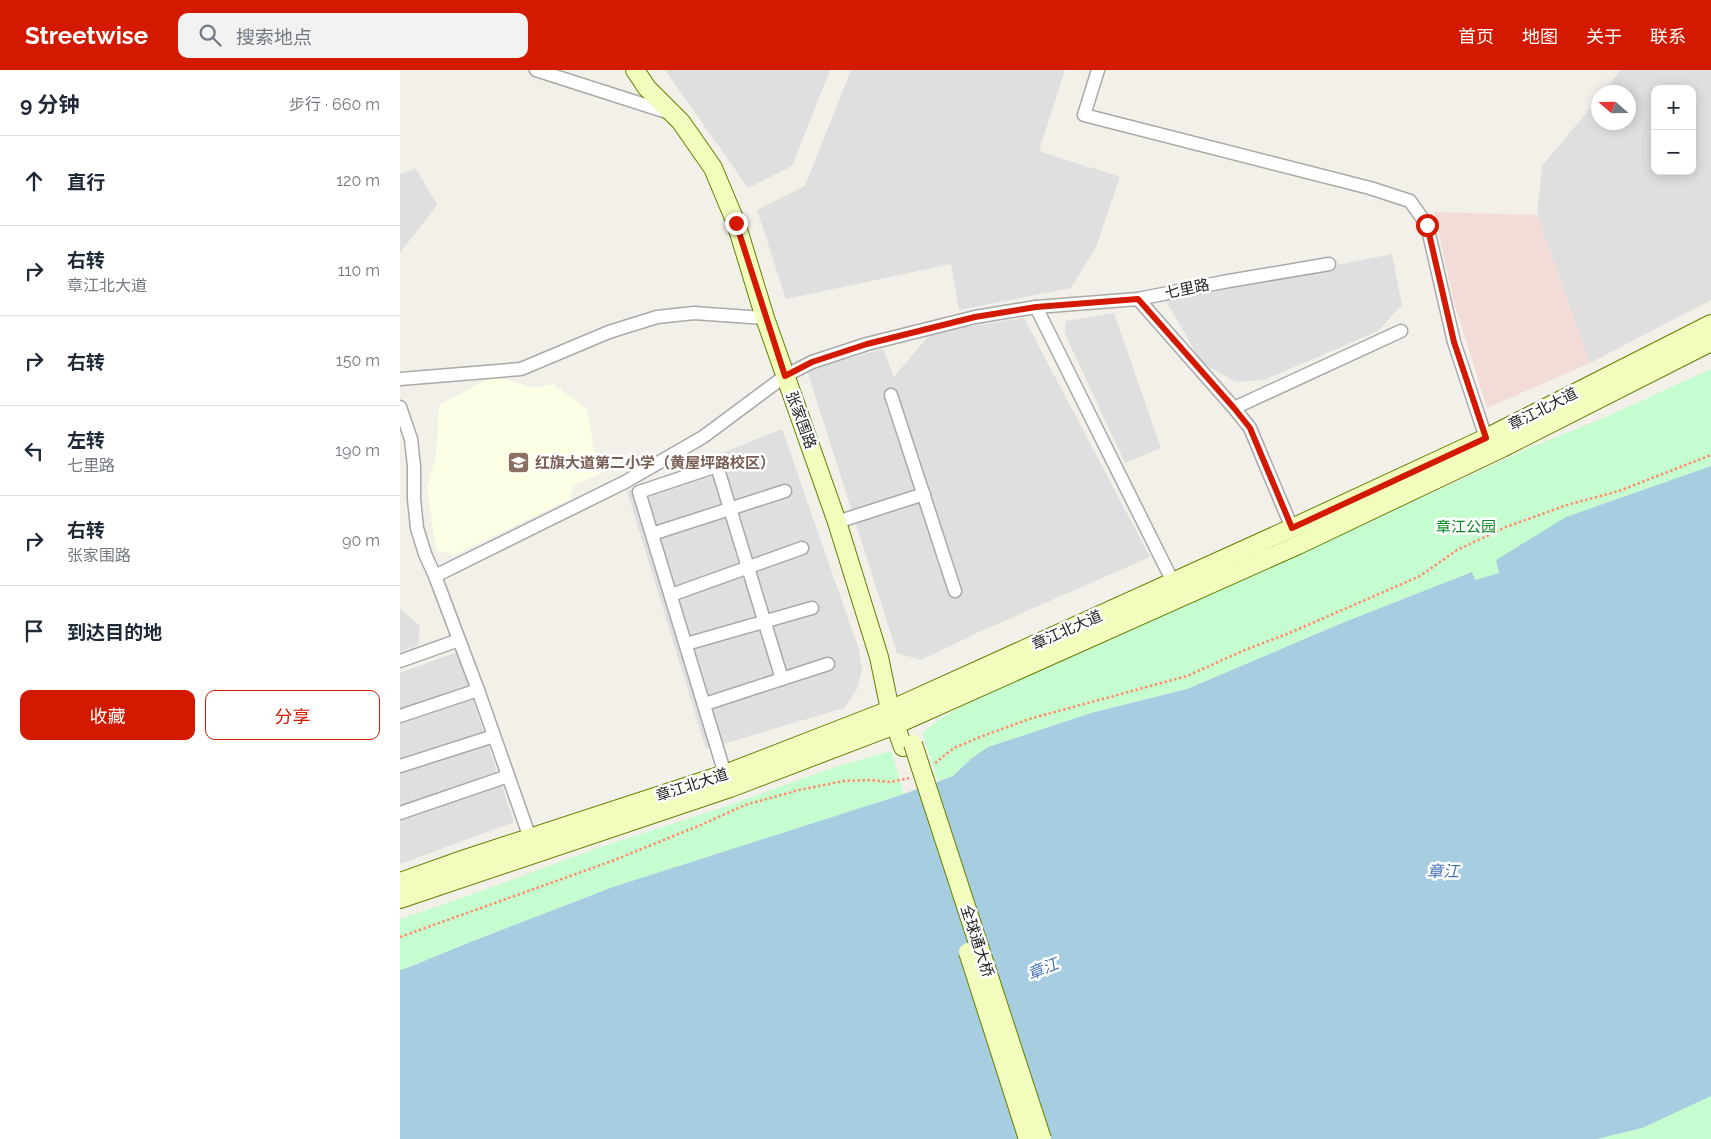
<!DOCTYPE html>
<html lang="zh">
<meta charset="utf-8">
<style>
body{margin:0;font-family:Raleway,"Noto Sans SC",sans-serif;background:#f2f2f3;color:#1f2937}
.controls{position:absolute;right:15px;top:15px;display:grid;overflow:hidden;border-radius:10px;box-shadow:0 2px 12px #0003}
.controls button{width:45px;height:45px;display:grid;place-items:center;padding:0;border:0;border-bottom:1px solid #e0e1e3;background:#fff;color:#1f2937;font:25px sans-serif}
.compass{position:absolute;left:1191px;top:15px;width:45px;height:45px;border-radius:50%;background:#fff;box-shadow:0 2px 12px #0003;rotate:290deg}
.stop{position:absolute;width:15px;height:15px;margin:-11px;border:4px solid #d31900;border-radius:50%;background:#fff}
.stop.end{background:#d31900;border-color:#fff;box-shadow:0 1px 5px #0008}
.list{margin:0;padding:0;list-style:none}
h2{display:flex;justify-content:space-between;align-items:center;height:65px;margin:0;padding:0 20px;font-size:21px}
h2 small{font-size:16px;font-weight:400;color:#747a83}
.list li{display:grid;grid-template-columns:32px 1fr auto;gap:15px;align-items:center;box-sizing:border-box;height:90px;padding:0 20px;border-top:1px solid #e0e1e3}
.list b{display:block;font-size:19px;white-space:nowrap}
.list p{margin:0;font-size:16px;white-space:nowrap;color:#747a83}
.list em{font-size:16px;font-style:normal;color:#747a83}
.actions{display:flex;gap:10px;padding:15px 20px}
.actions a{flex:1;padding:11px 0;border:1px solid #d31900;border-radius:10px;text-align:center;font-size:18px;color:#d31900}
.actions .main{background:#d31900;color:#fff}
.icon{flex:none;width:28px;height:28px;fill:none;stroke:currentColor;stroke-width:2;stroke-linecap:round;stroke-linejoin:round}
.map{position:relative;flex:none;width:1311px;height:1069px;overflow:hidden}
header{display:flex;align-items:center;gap:30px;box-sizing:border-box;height:70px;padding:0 25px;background:#d31900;color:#fff}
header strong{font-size:24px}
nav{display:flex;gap:28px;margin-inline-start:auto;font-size:18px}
.search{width:350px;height:45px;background:#f2f2f3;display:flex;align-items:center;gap:12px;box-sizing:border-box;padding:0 18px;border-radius:10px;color:#747a83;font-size:19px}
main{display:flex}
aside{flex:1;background:#fff}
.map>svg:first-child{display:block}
.residential{fill:#e0dfdf;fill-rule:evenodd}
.commercial{fill:#f3dcd8}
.education{fill:#fcffe4}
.park{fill:#c5fcd0}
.water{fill:#a7cde1}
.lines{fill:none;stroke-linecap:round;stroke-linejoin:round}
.street-casing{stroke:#a9a9a9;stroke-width:15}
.secondary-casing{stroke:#648100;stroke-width:20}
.path{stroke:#ff8d6c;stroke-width:2.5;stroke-dasharray:2.5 2.5;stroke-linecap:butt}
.street{stroke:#fff;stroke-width:12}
.secondary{stroke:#f2fcbc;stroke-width:18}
.secondary-bridge-casing{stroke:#648100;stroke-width:20;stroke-linecap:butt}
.secondary-bridge{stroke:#f2fcbc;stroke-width:18}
.route{stroke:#d31900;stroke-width:6}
.labels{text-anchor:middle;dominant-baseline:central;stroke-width:5;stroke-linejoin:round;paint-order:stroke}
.street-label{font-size:15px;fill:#222;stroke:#fff}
.education-label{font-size:15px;font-weight:bold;fill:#785e54;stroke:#fff;text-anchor:start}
.park-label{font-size:15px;fill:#078821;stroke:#fff}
.water-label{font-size:16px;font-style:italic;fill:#4873b7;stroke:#fff}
</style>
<header>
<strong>Streetwise</strong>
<div class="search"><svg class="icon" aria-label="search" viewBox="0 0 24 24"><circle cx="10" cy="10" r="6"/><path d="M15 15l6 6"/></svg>搜索地点</div>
<nav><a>首页</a><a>地图</a><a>关于</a><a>联系</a></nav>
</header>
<main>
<aside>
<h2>9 分钟<small>步行 · 660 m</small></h2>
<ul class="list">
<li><svg class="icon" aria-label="ahead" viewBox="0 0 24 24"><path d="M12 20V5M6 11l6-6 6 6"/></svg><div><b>直行</b></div><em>120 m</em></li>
<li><svg class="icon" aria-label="right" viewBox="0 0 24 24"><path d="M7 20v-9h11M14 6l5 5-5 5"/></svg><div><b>右转</b><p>章江北大道</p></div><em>110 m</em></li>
<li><svg class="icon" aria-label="right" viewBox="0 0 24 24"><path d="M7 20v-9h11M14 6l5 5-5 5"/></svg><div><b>右转</b></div><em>150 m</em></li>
<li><svg class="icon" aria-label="left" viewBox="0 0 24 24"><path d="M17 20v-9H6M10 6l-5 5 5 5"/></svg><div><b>左转</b><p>七里路</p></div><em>190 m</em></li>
<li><svg class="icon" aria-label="right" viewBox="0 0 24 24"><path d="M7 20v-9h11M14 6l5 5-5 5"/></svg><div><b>右转</b><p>张家围路</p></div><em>90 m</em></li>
<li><svg class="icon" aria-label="arrive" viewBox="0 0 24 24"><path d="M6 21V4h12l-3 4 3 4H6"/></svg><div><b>到达目的地</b></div></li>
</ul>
<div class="actions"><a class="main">收藏</a><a>分享</a></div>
</aside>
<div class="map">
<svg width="1311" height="1069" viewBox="0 0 1311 1069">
<rect width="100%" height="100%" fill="#f2f0e8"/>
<g class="residential">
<polygon points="265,0 430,0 392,96 348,118"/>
<polygon points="451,0 665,0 639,81 720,107 696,177 671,218 559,240 551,194 386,229 357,140 405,116"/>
<path d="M1221,0H1311V230L1190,293L1137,145L1142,96L1198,29V52H1228V22H1203ZM1255,19H1292V101H1255Z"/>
<polygon points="16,99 37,135 0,183 0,104"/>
<polygon points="992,184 1002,235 978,261 864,310 836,312 801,292 765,229"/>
<polygon points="714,243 761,378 725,393 665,264 666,251"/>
<polygon points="624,248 750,487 579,562 521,590 497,583 407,300 483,279 494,307 532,262"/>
<polygon points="382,359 459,580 462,600 457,619 444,638 306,679 227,421"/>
<polygon points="0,538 20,556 18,575 0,582"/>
<polygon points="57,582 114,752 0,794 0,603"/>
</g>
<polygon class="commercial" points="1034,142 1137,145 1190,293 1087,338 1054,232"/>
<polygon class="education" points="94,306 134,318 153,314 187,339 194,380 211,399 173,416 170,429 54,485 36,480 27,418 36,386 39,335"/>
<g class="park">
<polygon points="1311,299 1311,396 1166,447 1099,503 1074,510 1072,502 947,551 787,619 691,643 588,677 571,689 553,706 538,711 522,663 543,647 575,629 659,593 892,488 1129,378 1206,347"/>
<polygon points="491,681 504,724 213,817 73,871 12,896 0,900 0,849 76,823 200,777 312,741 435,697"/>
<polygon points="1311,1026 1311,1069 1197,1069 1242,1058"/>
</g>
<polygon class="water" points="1311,396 1311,1026 1242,1058 1197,1069 0,1069 0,900 12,896 73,871 213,817 504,724 553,706 571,689 588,677 691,643 787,619 947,551 1072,502 1075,510 1099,503 1096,490 1166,447"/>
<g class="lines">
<defs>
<g id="street">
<polyline points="136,0 270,43"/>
<polyline points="698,0 684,45 970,118 1010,131 1027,155 1054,272 1086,368"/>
<polyline points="738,229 834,338 850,358 892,458"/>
<polyline points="636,237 773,512"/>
<polyline points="0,309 121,299 209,262 257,247 294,243 365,248"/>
<polyline points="491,325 555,521"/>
<polyline points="0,337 11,369 14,396 14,429 17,458 25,484 35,506 78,620 130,768"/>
<polyline points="834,338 1001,261"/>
<polyline points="437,452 524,424"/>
<polyline points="252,464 385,421"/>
<polyline points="35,506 225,412 303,367 385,306 412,292 467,274 575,247 636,237 738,229 823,212 929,194"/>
<polyline points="271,525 402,478"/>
<polyline points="286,574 412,538"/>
<polyline points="0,591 59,570"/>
<polyline points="305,634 428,594"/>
<polyline points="0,646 78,620"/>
<polyline points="0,696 94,666"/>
<polyline points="325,704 239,422 317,396 382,609"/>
<polyline points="0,743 108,706"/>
</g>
<g id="secondary">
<polyline points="235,0 247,18 281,52 313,98 336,153 365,248 437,452 479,587 490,640 503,677"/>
<polyline points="0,812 65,789 325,704 490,640 892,458 1086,368 1311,254"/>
<polyline points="0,829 330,718 495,655 898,475 1102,378 1311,272"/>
</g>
</defs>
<use href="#street" class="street-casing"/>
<use href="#secondary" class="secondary-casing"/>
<g class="path">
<polyline points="535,693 554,678 580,667 629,649 787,606 847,579 887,564 1020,506 1057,480 1106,457 1167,435 1219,421 1311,385"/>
<polyline points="0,867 212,791 303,754 345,735 399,720 444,711 471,710 490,712 509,708"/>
</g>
<use href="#street" class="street"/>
<use href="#secondary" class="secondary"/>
<defs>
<g id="secondary-bridge">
<polyline points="513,674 642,1069"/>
<polyline points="568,882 628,1069"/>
</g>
</defs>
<use href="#secondary-bridge" class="secondary-bridge-casing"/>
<use href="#secondary-bridge" class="secondary-bridge"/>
</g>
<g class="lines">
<polyline class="route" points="336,153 385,306 412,292 467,274 575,247 636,237 738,229 834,338 850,358 892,458 1086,368 1054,272 1027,155"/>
</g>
<defs>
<symbol id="school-square" viewBox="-11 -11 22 22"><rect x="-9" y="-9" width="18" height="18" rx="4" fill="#8d6e63" stroke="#fff"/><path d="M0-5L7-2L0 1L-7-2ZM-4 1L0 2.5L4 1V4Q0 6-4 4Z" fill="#fff"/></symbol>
</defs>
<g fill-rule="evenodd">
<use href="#school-square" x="106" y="380" width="25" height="25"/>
</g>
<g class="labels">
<g class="street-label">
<text transform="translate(787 219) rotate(-12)">七里路</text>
<text transform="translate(1143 339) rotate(-27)">章江北大道</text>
<text transform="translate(401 350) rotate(70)">张家围路</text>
<text transform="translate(667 560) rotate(-24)">章江北大道</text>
<text transform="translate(292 715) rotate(-18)">章江北大道</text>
<text transform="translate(577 871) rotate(72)">全球通大桥</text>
</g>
<g class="education-label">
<text x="135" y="393">红旗大道第二小学（黄屋坪路校区）</text>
</g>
<g class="park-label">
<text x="1066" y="457">章江公园</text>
</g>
<g class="water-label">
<text x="1043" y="801">章江</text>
<text transform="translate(643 899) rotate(-22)">章江</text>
</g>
</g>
</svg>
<div class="controls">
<button>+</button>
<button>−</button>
</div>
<svg class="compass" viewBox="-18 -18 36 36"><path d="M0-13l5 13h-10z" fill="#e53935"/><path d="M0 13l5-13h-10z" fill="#747a83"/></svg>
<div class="stop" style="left:1027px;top:155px"></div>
<div class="stop end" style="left:336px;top:153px"></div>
</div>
</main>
